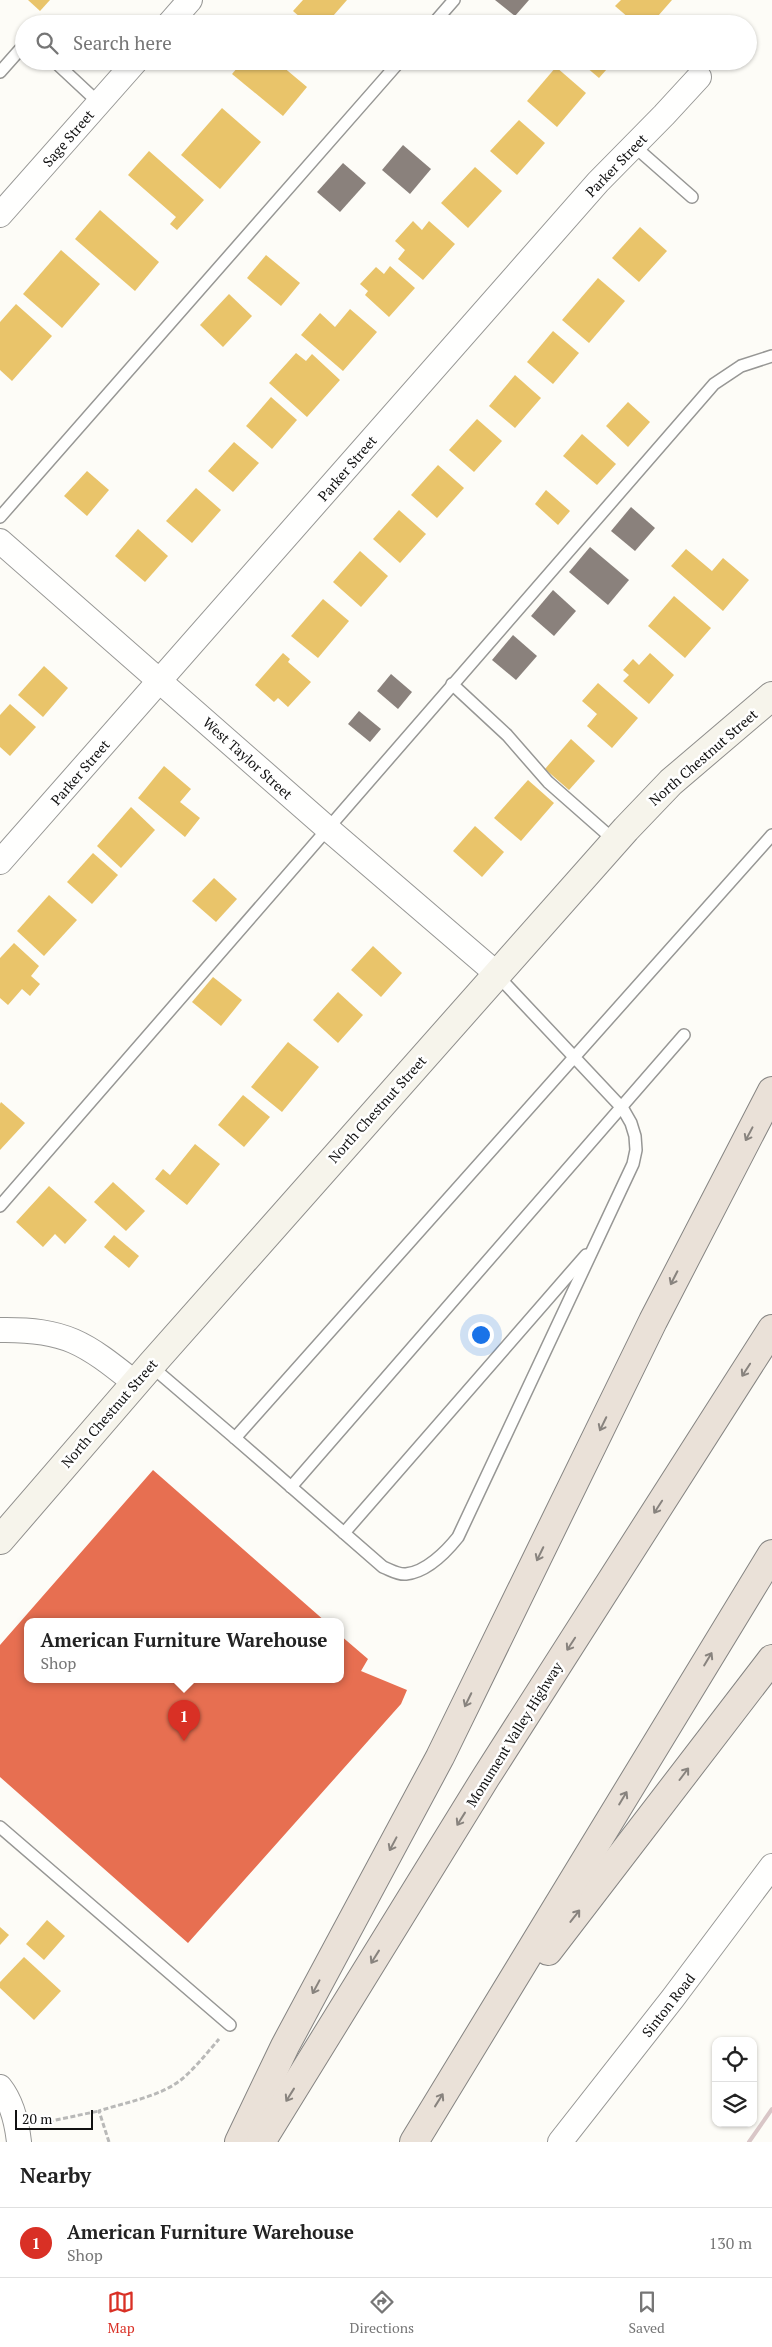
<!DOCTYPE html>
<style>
body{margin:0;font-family:"PT Serif",serif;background:#f2f2f2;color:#222}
.controls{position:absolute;right:15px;bottom:15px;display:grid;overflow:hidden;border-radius:10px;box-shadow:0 1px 4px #0004}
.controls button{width:45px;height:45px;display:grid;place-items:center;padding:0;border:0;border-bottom:1px solid #e0e0e0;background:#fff;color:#222;font:25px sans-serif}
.scale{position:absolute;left:15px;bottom:12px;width:78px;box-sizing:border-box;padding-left:5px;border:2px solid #111;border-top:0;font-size:14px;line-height:18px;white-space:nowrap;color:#111;-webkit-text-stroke:4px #fff;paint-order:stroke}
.you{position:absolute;left:480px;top:1334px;width:18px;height:18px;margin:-12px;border:4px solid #fff;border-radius:50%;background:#1a73e8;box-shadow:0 0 0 8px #1a73e833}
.badge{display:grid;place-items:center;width:32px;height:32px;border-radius:50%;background:#d93025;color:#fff;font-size:16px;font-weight:700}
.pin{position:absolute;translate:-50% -41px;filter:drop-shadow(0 1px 2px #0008)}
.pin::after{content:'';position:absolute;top:26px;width:18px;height:15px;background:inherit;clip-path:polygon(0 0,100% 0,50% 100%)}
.popup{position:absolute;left:24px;top:1618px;width:320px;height:65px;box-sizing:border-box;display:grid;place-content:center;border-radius:10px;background:#fff;filter:drop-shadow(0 1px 4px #0005);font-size:16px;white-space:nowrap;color:#767676}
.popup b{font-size:19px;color:#222}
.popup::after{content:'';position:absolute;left:50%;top:100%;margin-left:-10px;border:10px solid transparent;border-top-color:#fff}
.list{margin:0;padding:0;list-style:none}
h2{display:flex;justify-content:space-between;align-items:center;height:65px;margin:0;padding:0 20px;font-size:21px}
h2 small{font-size:16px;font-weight:400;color:#767676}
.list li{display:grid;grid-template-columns:32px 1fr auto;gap:15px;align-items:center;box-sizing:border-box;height:70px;padding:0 20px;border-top:1px solid #e0e0e0}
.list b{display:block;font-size:19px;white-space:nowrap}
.list p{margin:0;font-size:16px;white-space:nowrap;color:#767676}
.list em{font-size:16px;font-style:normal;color:#767676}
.icon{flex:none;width:28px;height:28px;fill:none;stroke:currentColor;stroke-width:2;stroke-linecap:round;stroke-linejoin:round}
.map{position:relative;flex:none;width:772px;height:2142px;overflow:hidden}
.search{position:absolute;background:#fff;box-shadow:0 1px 4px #0004;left:15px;right:15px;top:15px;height:55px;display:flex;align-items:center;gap:12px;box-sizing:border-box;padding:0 18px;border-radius:28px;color:#767676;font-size:19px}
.sheet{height:135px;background:#fff}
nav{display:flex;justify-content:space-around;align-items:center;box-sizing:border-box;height:70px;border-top:1px solid #e0e0e0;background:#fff;font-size:14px;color:#767676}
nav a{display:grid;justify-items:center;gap:2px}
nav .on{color:#d93025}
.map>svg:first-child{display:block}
.homes{fill:#e9c46a}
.shops{fill:#e76f51}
.industry{fill:#8a817c}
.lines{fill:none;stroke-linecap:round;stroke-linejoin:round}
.service-casing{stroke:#979795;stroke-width:14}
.minor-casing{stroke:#979795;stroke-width:26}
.secondary-casing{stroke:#8e8d8b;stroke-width:30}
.motorway-casing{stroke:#858482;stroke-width:30}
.path{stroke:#b9b9b8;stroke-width:3;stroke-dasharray:5 2.5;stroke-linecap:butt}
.service{stroke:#fffffe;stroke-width:11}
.minor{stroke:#fffffe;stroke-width:24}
.secondary{stroke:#f6f4eb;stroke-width:28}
.motorway{stroke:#eae1d8;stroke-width:28}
.rail{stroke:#d9c6c7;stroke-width:4}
.oneway{stroke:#88837e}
.labels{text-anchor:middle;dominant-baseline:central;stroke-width:5;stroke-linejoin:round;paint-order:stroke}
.street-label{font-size:14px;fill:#111;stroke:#fff}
</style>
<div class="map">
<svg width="772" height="2142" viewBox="0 0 772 2142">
<rect width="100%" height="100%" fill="#fdfcf7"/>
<g class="homes">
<polygon points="28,0 50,0 40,11"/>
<polygon points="303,0 347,0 326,24 308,24 293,11"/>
<polygon points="621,0 672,0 651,24 636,24 615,6"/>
<polygon points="243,61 276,61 307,87 283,116 232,74"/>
<polygon points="579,61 614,61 599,78"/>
<polygon points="556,67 586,93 557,127 527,101"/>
<polygon points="222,108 261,142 220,189 181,155"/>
<polygon points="519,120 545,143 517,175 490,151"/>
<polygon points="149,151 204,200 177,230 170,224 176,217 128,175"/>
<polygon points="475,167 502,191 468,228 441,203"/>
<polygon points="100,210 159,262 135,291 75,239"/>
<polygon points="413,221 422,230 429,221 455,244 423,280 398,259 405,250 395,241"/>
<polygon points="640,227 667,251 639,282 612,258"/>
<polygon points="61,250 100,284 62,328 23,294"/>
<polygon points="266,255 300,283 281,306 247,278"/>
<polygon points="390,266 415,288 389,317 365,295 368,291 360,284 376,267 384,274"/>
<polygon points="598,278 625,301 589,343 562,320"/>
<polygon points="229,294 252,316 223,347 200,325"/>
<polygon points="16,304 52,336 12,381 0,370 0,322"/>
<polygon points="350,309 377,332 343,371 301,335 320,313 335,327"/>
<polygon points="553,331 579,353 553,384 527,362"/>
<polygon points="296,353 306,361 312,354 340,380 307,417 269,383"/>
<polygon points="515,375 541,398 515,428 489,406"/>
<polygon points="271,397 297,420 272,449 246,426"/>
<polygon points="628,402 650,422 628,447 606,426"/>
<polygon points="477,419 502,441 474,472 449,450"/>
<polygon points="582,434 616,464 597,485 563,456"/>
<polygon points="234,442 259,463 233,492 208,471"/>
<polygon points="438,465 464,488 437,518 411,495"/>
<polygon points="87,471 109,490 87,516 64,496"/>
<polygon points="196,488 221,510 192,543 166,521"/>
<polygon points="546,490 570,511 558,525 535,504"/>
<polygon points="399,510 426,534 400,563 373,539"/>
<polygon points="138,529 168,556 145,582 115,556"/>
<polygon points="686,549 712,571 723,558 749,580 723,611 671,566"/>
<polygon points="360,551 388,576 361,607 333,582"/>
<polygon points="674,596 711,628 685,658 648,626"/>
<polygon points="323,599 349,621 318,658 291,636"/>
<polygon points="283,653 290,659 288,662 311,682 288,707 278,698 274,702 255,685"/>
<polygon points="650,653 674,675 649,704 623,681 629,675 623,670 633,659 639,665"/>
<polygon points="44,666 68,688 43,717 18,695"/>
<polygon points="598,683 638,718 612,748 587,726 597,714 582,701"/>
<polygon points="10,704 36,727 10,756 0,747 0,715"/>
<polygon points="571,739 595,761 569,790 545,769"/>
<polygon points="164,766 191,789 180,802 200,818 185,837 138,798"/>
<polygon points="528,780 554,803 521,841 494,818"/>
<polygon points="131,807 155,830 121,868 97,846"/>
<polygon points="475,826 504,852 482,877 453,851"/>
<polygon points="93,853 118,875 92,904 67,882"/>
<polygon points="214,878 237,899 216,922 192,901"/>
<polygon points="49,895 77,920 44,956 17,931"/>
<polygon points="14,943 39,966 31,976 40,984 30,996 22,989 8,1005 0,998 0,958"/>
<polygon points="373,946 402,973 381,997 351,970"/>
<polygon points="213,977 242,1000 221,1026 192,1002"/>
<polygon points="338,992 363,1015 338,1043 313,1020"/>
<polygon points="288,1042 319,1067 282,1112 251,1087"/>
<polygon points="243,1095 270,1117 244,1147 218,1125"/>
<polygon points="1,1102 25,1123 0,1150 0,1104"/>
<polygon points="195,1144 220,1164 187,1205 155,1179 163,1169 170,1175"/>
<polygon points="113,1182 145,1211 126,1231 94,1202"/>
<polygon points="49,1186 87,1220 65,1244 55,1234 43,1247 16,1222"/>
<polygon points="114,1235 139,1256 129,1268 104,1247"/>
<polygon points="47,1920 65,1936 44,1960 26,1944"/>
<polygon points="0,1927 9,1935 0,1945"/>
<polygon points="24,1957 61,1991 34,2020 0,1988 0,1982"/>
</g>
<polygon class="shops" points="153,1470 326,1622 28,1622 28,1680 340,1680 340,1635 368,1659 361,1671 407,1690 401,1704 188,1943 0,1777 0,1645"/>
<g class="industry">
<polygon points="495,0 529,0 515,16"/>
<polygon points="403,145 431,169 410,194 382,170"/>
<polygon points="343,163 366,183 340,212 317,192"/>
<polygon points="631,507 655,528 635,551 611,531"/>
<polygon points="590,547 629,580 608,605 569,572"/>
<polygon points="553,590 576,611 554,636 531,616"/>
<polygon points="513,635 537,656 516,680 492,660"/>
<polygon points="391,674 412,692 398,709 377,691"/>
<polygon points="359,711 381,729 370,742 348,724"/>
</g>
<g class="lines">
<defs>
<g id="service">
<polyline points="433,24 454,0"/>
<polyline points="54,61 99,103"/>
<polyline points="0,72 24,45"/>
<polyline points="634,146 692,197"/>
<polyline points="0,517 400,61"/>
<polyline points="452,684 507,735 548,782 615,841"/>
<path d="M497,975L623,1109L631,1123L635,1136L636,1150L633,1164L458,1537C446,1552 426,1572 406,1574C398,1575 391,1570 383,1567L235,1438L772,835"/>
<polyline points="0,1206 714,384 741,366 772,356"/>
<polyline points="151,1366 235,1438"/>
<polyline points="291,1487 684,1035"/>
<polyline points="344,1533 586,1255"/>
<polyline points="0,1827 230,2025"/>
</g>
<g id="minor">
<polyline points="169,24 190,0"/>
<polyline points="0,215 136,61"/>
<polyline points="0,541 327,828 497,974"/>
<polyline points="0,862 598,182 664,115 699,77"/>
<path d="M0,1330C66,1329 85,1343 135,1383"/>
<path d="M0,2087C12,2102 17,2124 19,2142"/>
<polyline points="560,2142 673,1998 772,1866"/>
</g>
<polyline id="secondary" points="0,1540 151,1365 626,829 671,782 772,696"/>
<g id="motorway">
<polyline points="548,1951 772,1659"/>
<polyline points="239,2142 285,2046 440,1757 653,1321 772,1091"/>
<polyline points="261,2142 486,1777 772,1329"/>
<polyline points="414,2142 772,1554"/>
</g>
</defs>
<use href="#service" class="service-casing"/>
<use href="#minor" class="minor-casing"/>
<use href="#secondary" class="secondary-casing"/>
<use href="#motorway" class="motorway-casing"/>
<g class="path">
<polyline points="41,2123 99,2111"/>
<path d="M109,2142L99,2111C126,2102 160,2097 182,2079C196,2067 207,2053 219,2039"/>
</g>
<use href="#service" class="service"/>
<use href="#minor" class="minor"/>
<use href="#secondary" class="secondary"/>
<use href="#motorway" class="motorway"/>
<polyline class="rail" points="749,2142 772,2109"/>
</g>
<defs><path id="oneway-shaft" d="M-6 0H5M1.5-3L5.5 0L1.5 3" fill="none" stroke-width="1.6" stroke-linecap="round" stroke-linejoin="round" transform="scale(1.25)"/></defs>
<g class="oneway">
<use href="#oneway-shaft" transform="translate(749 1134) rotate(118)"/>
<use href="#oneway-shaft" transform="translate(674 1278) rotate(117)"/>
<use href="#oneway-shaft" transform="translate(746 1370) rotate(123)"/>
<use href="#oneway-shaft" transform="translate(603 1424) rotate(116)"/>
<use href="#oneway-shaft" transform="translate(658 1507) rotate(123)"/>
<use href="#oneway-shaft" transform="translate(540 1554) rotate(116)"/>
<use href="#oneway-shaft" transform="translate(571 1644) rotate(123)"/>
<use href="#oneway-shaft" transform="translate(708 1659) rotate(-59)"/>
<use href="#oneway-shaft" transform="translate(468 1700) rotate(116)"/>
<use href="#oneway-shaft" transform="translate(684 1774) rotate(-53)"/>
<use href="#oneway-shaft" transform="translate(623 1798) rotate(-59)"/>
<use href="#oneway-shaft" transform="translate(461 1819) rotate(122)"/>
<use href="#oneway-shaft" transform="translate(393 1844) rotate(118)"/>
<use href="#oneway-shaft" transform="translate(575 1916) rotate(-52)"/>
<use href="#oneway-shaft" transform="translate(375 1957) rotate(122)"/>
<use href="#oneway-shaft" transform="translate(316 1987) rotate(118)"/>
<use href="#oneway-shaft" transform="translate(290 2095) rotate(122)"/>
<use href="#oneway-shaft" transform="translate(439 2100) rotate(-58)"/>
</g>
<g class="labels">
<g class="street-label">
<text transform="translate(68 138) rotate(-49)">Sage Street</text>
<text transform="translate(616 165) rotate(-46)">Parker Street</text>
<text transform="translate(347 468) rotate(-49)">Parker Street</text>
<text transform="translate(703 757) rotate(-41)">North Chestnut Street</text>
<text transform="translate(248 758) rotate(42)">West Taylor Street</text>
<text transform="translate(80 772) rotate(-49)">Parker Street</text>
<text transform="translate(377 1109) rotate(-48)">North Chestnut Street</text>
<text transform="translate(109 1413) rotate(-49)">North Chestnut Street</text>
<text transform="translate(514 1734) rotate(-58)">Monument Valley Highway</text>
<text transform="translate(668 2005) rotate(-52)">Sinton Road</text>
</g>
</g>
</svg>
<div class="controls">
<button><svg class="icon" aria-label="locate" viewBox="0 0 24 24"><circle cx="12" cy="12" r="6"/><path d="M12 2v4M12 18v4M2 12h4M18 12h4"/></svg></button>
<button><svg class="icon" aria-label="layers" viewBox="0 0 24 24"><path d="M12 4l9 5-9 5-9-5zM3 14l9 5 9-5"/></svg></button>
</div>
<div class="scale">20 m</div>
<div class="you"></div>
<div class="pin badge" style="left:184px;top:1741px">1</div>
<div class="popup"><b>American Furniture Warehouse</b>Shop</div>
<div class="search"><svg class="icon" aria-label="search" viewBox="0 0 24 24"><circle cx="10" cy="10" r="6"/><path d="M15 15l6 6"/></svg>Search here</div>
</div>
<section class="sheet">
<h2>Nearby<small></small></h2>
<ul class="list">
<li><span class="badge">1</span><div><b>American Furniture Warehouse</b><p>Shop</p></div><em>130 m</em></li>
</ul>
</section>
<nav>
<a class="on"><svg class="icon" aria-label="map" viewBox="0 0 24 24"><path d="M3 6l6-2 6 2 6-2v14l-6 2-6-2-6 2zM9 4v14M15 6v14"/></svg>Map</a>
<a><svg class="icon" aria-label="directions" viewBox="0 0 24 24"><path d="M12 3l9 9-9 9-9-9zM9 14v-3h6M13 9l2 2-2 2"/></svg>Directions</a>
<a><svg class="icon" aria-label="saved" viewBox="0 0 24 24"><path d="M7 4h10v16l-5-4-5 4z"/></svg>Saved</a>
</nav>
